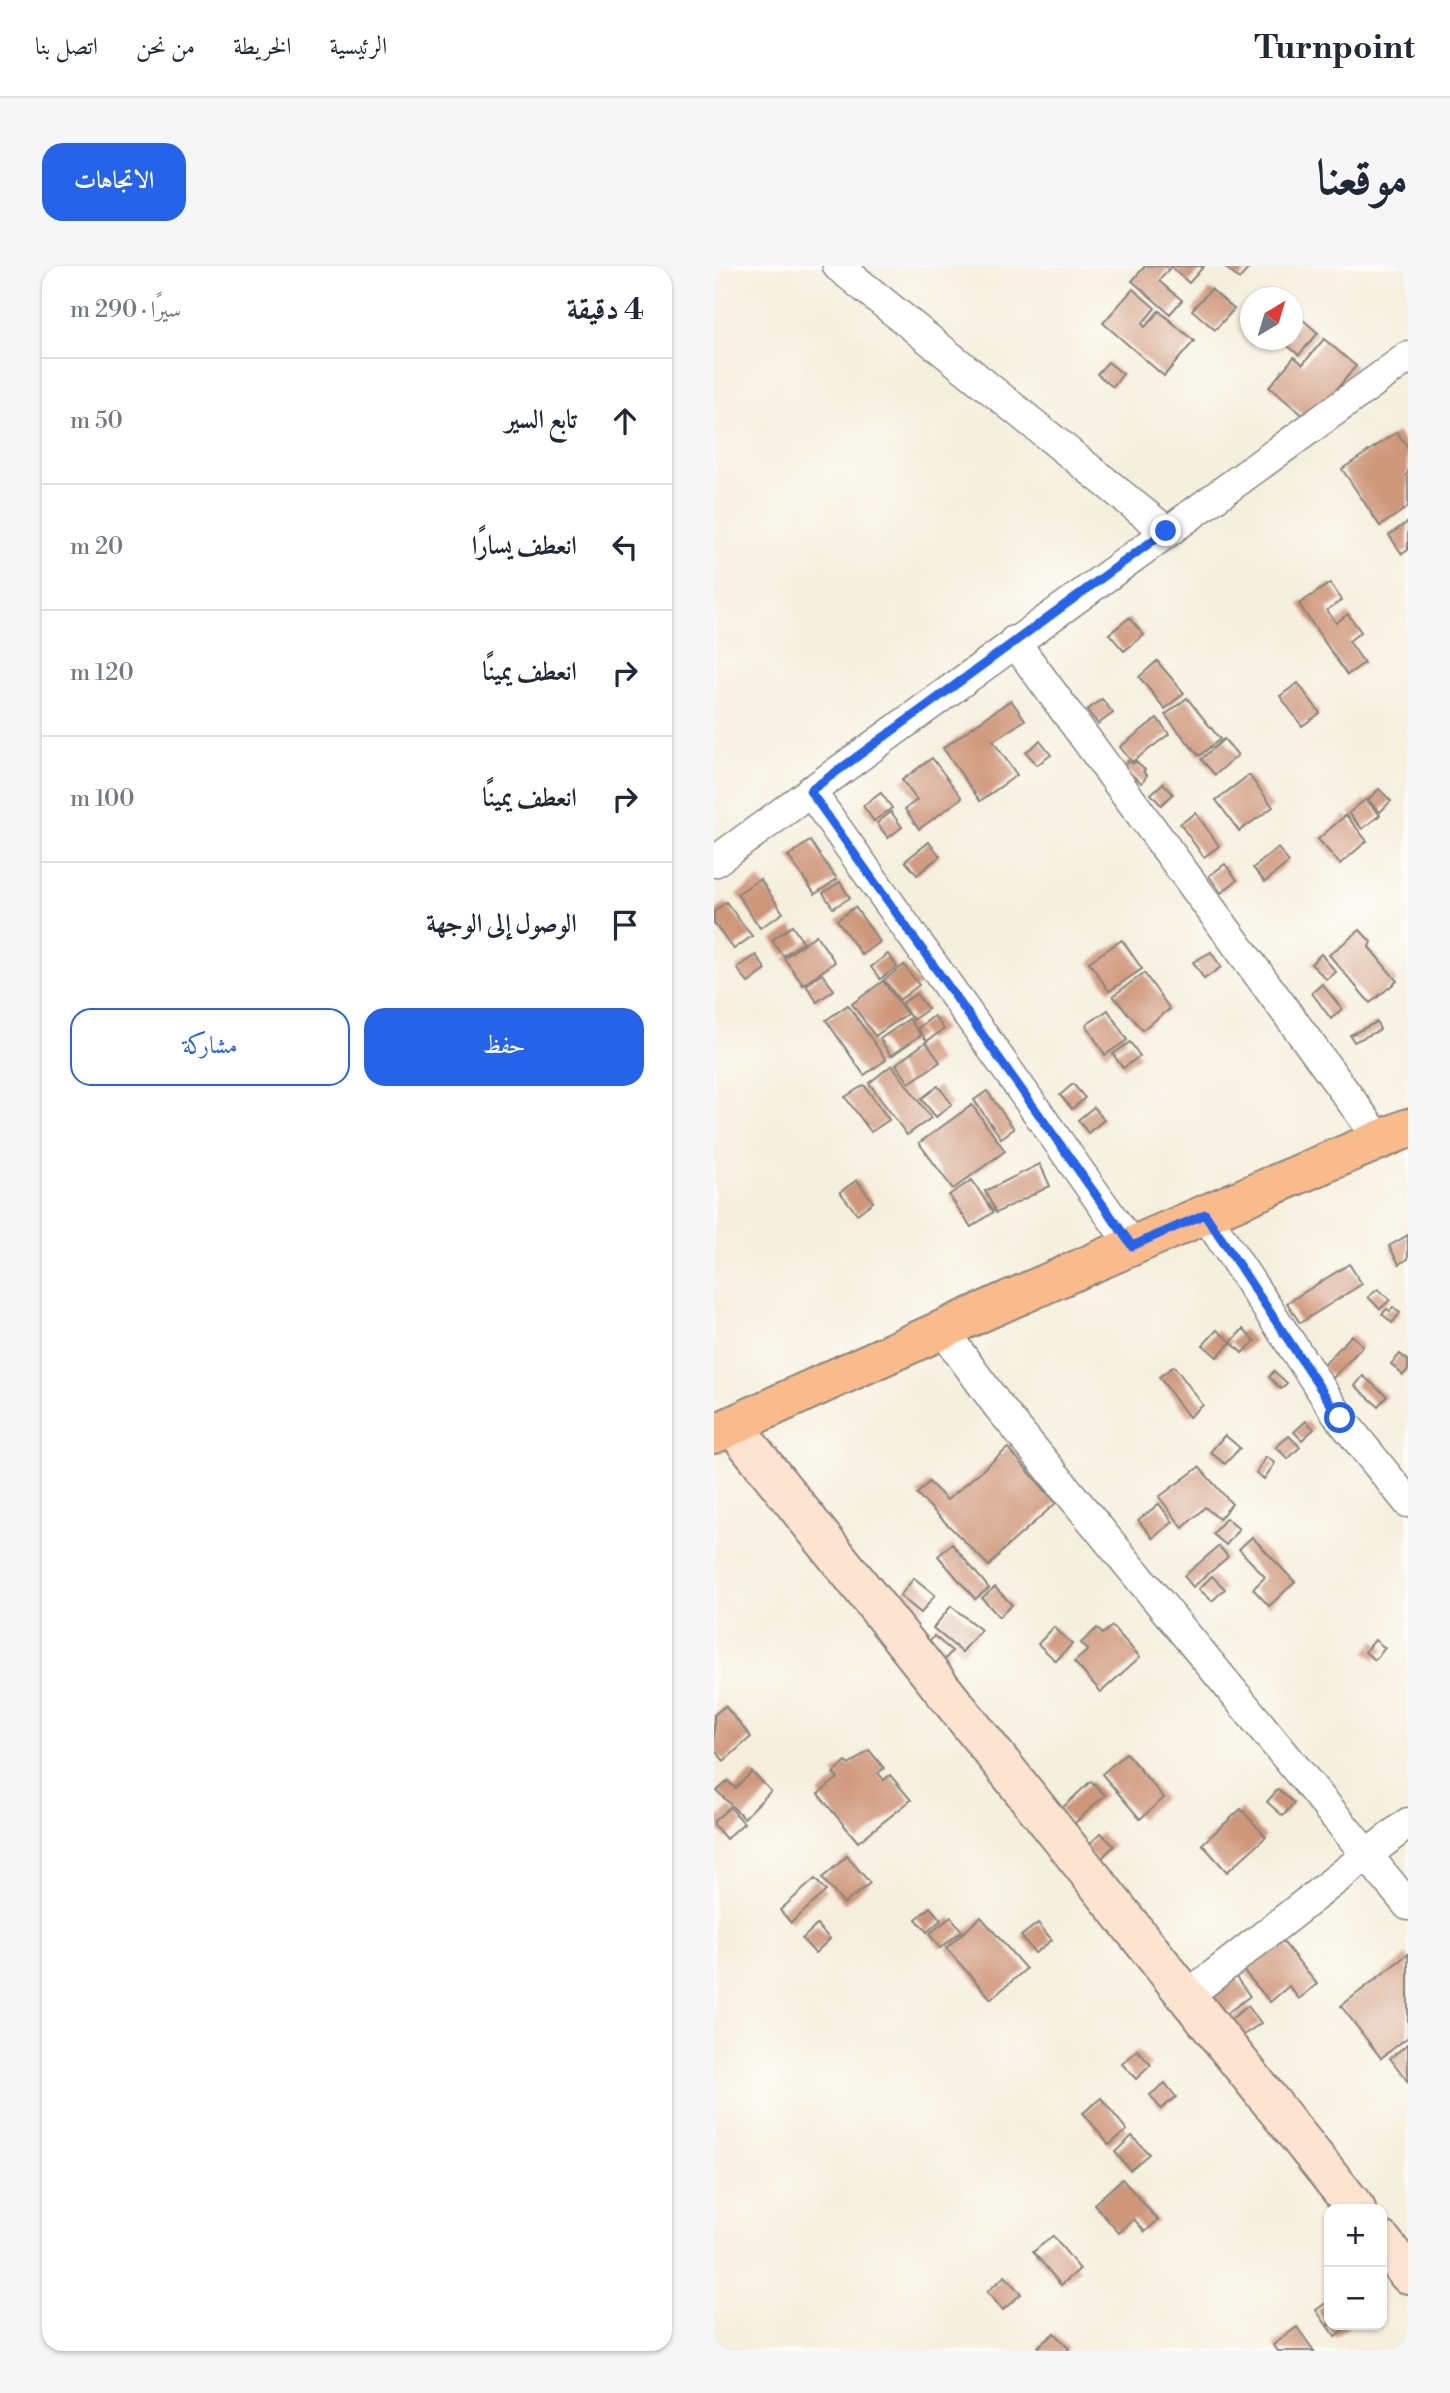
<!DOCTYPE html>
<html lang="ar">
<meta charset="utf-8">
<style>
body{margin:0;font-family:"Libre Bodoni",Amiri,serif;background:#f6f6f7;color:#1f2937;direction:rtl}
.controls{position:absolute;right:21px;bottom:21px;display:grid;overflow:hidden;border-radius:14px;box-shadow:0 2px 5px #0004}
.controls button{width:63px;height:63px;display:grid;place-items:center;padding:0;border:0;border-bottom:2px solid #e0e1e3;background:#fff;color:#1f2937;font:35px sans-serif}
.compass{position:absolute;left:526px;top:21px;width:63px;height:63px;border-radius:50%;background:#fff;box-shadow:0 2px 5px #0004;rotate:38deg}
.stop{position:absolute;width:21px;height:21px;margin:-16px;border:5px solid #2563eb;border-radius:50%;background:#fff}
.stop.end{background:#2563eb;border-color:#fff;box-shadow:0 2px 7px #0008}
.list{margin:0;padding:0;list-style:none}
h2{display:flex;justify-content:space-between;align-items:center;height:91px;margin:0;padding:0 28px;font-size:30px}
h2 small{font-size:23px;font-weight:400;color:#747a83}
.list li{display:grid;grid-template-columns:46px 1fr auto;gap:21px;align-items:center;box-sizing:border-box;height:126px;padding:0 28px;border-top:2px solid #e0e1e3}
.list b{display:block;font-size:26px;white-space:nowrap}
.list em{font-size:23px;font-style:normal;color:#747a83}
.actions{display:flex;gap:14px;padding:21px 28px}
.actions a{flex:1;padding:16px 0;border:2px solid #2563eb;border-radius:21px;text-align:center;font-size:24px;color:#2563eb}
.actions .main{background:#2563eb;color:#fff}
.icon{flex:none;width:38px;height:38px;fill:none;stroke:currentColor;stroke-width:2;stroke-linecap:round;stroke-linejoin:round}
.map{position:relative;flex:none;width:694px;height:2085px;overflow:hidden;direction:ltr;border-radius:21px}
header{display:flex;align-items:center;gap:42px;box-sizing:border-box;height:98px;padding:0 35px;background:#fff;border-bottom:2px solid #e0e1e3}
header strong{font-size:33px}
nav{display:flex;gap:38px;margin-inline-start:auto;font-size:24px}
.intro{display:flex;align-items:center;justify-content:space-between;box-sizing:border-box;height:168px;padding:0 42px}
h1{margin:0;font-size:49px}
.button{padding:18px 32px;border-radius:21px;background:#2563eb;color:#fff;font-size:24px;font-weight:700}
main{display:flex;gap:42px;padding:0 42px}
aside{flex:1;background:#fff;border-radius:21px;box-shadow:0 2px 5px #0004}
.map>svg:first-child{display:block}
.building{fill:#cf977a}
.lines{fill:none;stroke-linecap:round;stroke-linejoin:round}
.street-casing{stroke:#88867c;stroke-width:33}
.secondary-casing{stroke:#88867c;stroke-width:42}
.primary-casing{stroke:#88867c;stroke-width:42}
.street{stroke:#fff;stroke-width:30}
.secondary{stroke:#fde4d1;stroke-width:38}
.primary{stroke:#fabb8c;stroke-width:38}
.route{stroke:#2563eb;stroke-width:9}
</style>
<header>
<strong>Turnpoint</strong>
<nav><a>الرئيسية</a><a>الخريطة</a><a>من نحن</a><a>اتصل بنا</a></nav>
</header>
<div class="intro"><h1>موقعنا</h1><a class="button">الاتجاهات</a></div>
<main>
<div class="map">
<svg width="694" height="2085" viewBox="0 0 694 2085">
<rect width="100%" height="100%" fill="#fdfcf7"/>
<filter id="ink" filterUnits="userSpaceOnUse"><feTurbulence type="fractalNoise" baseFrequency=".0143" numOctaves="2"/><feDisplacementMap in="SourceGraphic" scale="14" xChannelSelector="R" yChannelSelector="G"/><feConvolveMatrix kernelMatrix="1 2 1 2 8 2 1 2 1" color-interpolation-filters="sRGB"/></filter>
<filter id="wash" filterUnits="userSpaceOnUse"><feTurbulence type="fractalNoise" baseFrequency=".00686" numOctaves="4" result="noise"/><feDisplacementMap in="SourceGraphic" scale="28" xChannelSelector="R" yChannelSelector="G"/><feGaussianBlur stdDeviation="1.57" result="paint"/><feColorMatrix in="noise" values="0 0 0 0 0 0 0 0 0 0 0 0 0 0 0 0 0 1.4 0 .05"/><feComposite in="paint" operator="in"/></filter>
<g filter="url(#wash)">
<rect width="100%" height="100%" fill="#f5efdd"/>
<g id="blocks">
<g class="building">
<polygon points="431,0 452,0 455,3 445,15 468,34 456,48 418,15"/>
<polygon points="456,0 490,0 475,17"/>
<polygon points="512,0 537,0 525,13 511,1"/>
<polygon points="419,23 441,42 428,58 431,61 445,45 480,75 450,110 389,57"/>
<polygon points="497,23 520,43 501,64 478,44"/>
<polygon points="588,53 604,67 585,89 569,76 571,74 578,74 578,65"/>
<polygon points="610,73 642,100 596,155 555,121 580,91 589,98"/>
<polygon points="394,96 409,108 399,121 383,108"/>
<polygon points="683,166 694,182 694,207 692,209 694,212 694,241 666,260 628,203"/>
<polygon points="694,256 694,284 688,288 675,269"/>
<polygon points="616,317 628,334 613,344 622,357 634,348 647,366 635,375 650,397 633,409 585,338"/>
<polygon points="415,352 430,369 410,385 395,368"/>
<polygon points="443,395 470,427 451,443 425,411"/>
<polygon points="584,417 606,447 588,460 566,430"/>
<polygon points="473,432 506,473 485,490 451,449"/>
<polygon points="388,433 399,447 384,458 373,444"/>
<polygon points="297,434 311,454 279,475 303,509 266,535 229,482"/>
<polygon points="443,452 455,468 418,496 406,481"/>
<polygon points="510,473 524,489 501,509 487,493"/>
<polygon points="326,475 337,489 323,499 312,486"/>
<polygon points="218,492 248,532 205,563 191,543 203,534 188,514"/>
<polygon points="414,495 419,498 421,495 431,504 429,506 433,509 428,517 409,502"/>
<polygon points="535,509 559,541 525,565 502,534"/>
<polygon points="449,517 459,528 447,539 437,528"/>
<polygon points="665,523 677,535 666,546 654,534"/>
<polygon points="167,527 178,542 160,555 149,540"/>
<polygon points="652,533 666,549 648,563 635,547"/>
<polygon points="177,546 188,561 174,572 163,557"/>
<polygon points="482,547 505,580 490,591 466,558"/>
<polygon points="632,549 653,575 626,598 604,573"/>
<polygon points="96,575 123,613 101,628 74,590"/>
<polygon points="215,576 226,590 203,609 191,595"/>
<polygon points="564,582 575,596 551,616 539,602"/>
<polygon points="511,598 523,614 507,627 495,610"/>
<polygon points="46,613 69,647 46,662 23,628"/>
<polygon points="126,616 136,632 119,642 109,627"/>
<polygon points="12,636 38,670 20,683 0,657 0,646"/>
<polygon points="141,641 166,676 148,689 123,654"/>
<polygon points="78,660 89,676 69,690 58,674"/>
<polygon points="646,664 657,676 655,681 683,715 656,737 615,689"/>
<polygon points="102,669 121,696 89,719 70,692"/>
<polygon points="408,674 428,703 395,725 375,696"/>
<polygon points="497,686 507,701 490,713 479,696"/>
<polygon points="174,688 183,701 166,713 157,701"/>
<polygon points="607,688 622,706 613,714 597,698"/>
<polygon points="42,689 52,704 34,717 23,702"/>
<polygon points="190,699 205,719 185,734 170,714"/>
<polygon points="430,707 456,743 428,764 399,730"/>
<polygon points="108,708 120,724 103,736 92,719"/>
<polygon points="169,715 193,748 161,770 138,738"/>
<polygon points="608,718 628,743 617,753 598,727"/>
<polygon points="202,728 214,743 199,754 187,738"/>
<polygon points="134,739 172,794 150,809 112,754"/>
<polygon points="394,744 413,774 391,789 372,759"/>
<polygon points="220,750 230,763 213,775 204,762"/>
<polygon points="195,753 207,769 177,790 166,773"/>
<polygon points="663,756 666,764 640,776 636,769"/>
<polygon points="212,776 226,796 195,817 182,798"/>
<polygon points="416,776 426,790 409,802 399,788"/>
<polygon points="178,799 217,852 193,869 155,817"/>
<polygon points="359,818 371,832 358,843 346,829"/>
<polygon points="150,819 175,854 157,866 131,831"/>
<polygon points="224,820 238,838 222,851 207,833"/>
<polygon points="273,825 300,863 287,872 260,834"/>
<polygon points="258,839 291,885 239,923 205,877"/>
<polygon points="380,841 390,854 374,867 364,854"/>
<polygon points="326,898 336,920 282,947 271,925"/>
<polygon points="143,914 159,936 143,948 126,926"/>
<polygon points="258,914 279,946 257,961 235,929"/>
<polygon points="694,969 694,993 685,998 675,980"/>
<polygon points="635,998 648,1018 586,1057 573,1037"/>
<polygon points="664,1023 676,1034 666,1043 654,1031"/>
<polygon points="679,1041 686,1047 678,1057 668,1048 673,1043 676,1045"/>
<polygon points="529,1063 541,1075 528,1087 517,1076"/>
<polygon points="503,1064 517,1076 503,1091 489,1079"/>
<polygon points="638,1069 649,1080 619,1112 608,1101"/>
<polygon points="686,1088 694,1095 694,1104 689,1109 677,1098"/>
<polygon points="460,1100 489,1139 475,1151 445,1111"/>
<polygon points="560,1105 573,1117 567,1123 555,1111"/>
<polygon points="649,1110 673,1130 664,1140 641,1120"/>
<polygon points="592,1155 600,1163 588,1174 580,1166"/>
<polygon points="511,1169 526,1182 511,1198 496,1186"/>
<polygon points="575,1170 586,1181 574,1193 562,1181"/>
<polygon points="294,1182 342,1237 289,1284 275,1300 203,1228 215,1216 233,1234"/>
<polygon points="552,1191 561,1197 550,1213 542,1207"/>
<polygon points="485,1201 518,1238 505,1253 491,1241 469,1262 445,1231"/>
<polygon points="445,1238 459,1256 439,1272 424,1254"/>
<polygon points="512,1252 525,1263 512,1279 499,1268"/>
<polygon points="538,1271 581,1316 555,1340 539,1323 551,1311 525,1283"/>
<polygon points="238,1278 275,1322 261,1333 224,1290"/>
<polygon points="505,1280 514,1291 479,1321 470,1310"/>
<polygon points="498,1310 511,1323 498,1335 485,1323"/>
<polygon points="200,1312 221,1329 207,1347 186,1330"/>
<polygon points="281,1321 298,1339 285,1351 268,1332"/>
<polygon points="237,1340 267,1364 248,1386 219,1362"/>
<polygon points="398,1360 426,1391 387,1426 360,1396 374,1384 367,1377 383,1362 388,1368"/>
<polygon points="340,1361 358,1378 342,1395 324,1378"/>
<polygon points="220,1370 238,1385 227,1398 209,1384"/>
<polygon points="661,1374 671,1382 661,1394 651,1386"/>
<polygon points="11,1440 37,1471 10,1495 0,1483 0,1449"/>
<polygon points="155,1484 170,1502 164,1507 170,1514 176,1509 197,1534 144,1576 104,1528 124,1512 119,1507 132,1496 135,1499"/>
<polygon points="412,1487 450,1532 426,1553 388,1508"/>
<polygon points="38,1506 57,1525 30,1552 3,1525 14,1515 21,1522"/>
<polygon points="377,1515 391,1529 360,1558 346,1544"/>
<polygon points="564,1523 580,1537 569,1550 553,1536"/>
<polygon points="16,1541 30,1557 12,1573 0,1559 0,1555"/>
<polygon points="527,1543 552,1571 513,1606 488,1578"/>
<polygon points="387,1567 400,1580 384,1596 371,1582"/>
<polygon points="133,1590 156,1617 130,1638 108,1612"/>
<polygon points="101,1613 112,1625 77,1657 66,1644"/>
<polygon points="216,1641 227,1654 213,1666 202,1653"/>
<polygon points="237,1651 248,1665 226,1682 215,1668"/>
<polygon points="267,1651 312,1703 277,1733 232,1682"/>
<polygon points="324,1657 338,1674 321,1687 307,1670"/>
<polygon points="103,1659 116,1673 101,1687 88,1673"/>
<polygon points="566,1672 603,1718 585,1733 575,1720 556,1736 528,1703"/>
<polygon points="694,1688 694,1771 667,1792 627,1740"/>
<polygon points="521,1710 536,1730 512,1748 496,1728"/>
<polygon points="534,1740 547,1757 528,1770 516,1754"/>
<polygon points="694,1778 694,1816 676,1792"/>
<polygon points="423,1784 437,1799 422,1813 408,1798"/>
<polygon points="451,1817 462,1831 447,1843 436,1829"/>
<polygon points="387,1832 413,1864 395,1879 369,1847"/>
<polygon points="418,1870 435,1888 416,1904 401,1886"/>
<polygon points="408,1913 444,1954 431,1966 420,1953 405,1967 380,1938"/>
<polygon points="339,1970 366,2003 347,2019 319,1986"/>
<polygon points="291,2010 307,2028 289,2044 273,2026"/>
<polygon points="615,2035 615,2059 637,2059 621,2071 602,2044"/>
<polygon points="583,2061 600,2085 564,2085 559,2079"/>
<polygon points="340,2067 355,2083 353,2085 327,2085 324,2081"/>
</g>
</g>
</g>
<g filter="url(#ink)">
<use href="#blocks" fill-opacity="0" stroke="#88867c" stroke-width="2"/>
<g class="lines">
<defs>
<g id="street">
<polyline points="124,0 452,265"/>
<polyline points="300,375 666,874"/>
<polyline points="96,525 418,980"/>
<polyline points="0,596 694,91"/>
<polyline points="491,948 626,1152 694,1236"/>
<polyline points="228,1063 284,1140 694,1639"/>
<polyline points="473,1730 694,1557"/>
</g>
<g id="secondary">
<polyline points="19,1160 642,1943"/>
<polyline points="668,1975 694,2008"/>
</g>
<path id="primary" d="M0,1168C229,1061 461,960 694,862"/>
</defs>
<use href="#street" class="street-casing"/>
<use href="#secondary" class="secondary-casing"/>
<use href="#primary" class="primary-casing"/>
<use href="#street" class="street"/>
<use href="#secondary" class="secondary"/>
<use href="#primary" class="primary"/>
</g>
</g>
<g class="lines" filter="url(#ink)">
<polyline class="route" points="452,265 96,525 418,980 491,948 626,1152"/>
</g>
</svg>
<div class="controls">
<button>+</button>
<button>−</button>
</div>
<svg class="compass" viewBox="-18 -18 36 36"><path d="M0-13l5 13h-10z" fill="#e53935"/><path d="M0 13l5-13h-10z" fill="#747a83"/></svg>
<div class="stop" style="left:626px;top:1152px"></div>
<div class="stop end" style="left:452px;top:265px"></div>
</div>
<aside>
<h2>4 دقيقة<small>سيرًا · 290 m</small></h2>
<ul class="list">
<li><svg class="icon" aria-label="ahead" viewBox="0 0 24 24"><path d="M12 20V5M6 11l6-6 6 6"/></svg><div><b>تابع السير</b></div><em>50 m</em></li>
<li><svg class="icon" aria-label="left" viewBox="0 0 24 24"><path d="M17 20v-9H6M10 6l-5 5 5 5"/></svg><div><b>انعطف يسارًا</b></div><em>20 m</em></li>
<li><svg class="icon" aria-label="right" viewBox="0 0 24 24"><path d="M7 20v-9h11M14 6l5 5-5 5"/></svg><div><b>انعطف يمينًا</b></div><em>120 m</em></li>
<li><svg class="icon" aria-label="right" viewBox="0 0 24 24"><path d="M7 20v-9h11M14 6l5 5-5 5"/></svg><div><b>انعطف يمينًا</b></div><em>100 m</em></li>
<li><svg class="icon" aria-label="arrive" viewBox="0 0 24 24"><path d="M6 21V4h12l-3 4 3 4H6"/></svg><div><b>الوصول إلى الوجهة</b></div></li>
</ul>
<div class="actions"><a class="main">حفظ</a><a>مشاركة</a></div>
</aside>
</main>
